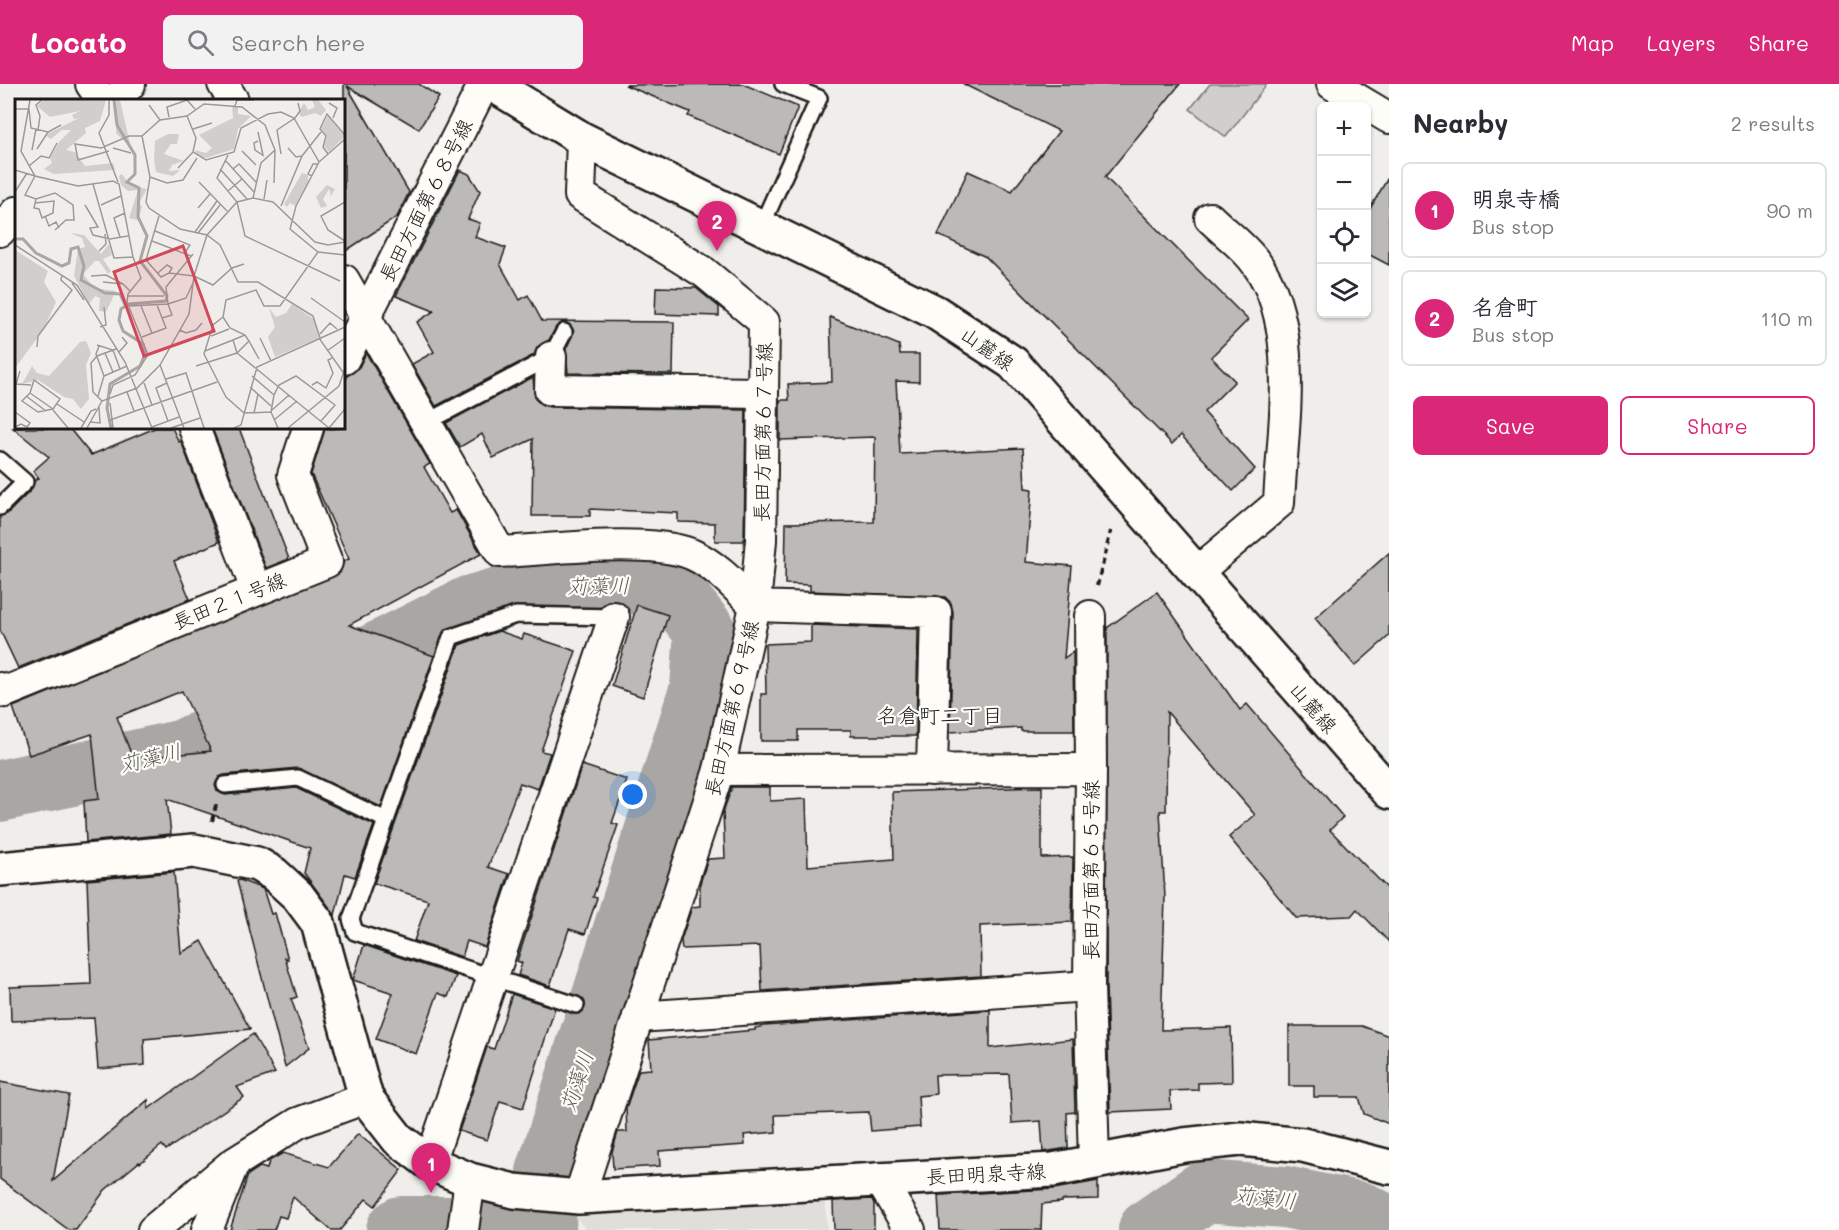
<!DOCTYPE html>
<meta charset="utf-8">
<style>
body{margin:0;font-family:Mali,"Klee One",sans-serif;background:#f2f2f3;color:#2b2b33}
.controls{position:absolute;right:18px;top:18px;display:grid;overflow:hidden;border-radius:9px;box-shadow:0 2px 4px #0004}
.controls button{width:54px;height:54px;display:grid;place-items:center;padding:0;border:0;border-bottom:2px solid #e1e1e2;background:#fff;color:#2b2b33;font:30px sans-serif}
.you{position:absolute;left:633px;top:711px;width:21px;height:21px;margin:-15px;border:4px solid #fff;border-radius:50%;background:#1a73e8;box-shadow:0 0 0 9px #1a73e833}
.badge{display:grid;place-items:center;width:39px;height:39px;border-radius:50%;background:#db2777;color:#fff;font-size:20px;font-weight:700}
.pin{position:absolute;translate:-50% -50px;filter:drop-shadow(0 2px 3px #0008)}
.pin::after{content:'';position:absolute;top:32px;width:21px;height:18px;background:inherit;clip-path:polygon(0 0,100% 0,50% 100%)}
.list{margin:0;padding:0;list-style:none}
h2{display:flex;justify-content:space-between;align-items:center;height:78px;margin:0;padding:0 24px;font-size:26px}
h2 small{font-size:20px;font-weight:400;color:#7c7c81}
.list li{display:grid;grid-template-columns:39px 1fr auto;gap:18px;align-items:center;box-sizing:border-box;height:96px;margin:0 12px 12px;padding:0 12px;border:2px solid #e1e1e2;border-radius:9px}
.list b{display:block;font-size:22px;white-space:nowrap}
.list p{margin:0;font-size:20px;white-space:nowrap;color:#7c7c81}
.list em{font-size:20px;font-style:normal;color:#7c7c81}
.actions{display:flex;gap:12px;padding:18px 24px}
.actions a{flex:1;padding:14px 0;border:2px solid #db2777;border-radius:9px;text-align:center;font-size:21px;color:#db2777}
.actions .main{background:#db2777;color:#fff}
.icon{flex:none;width:33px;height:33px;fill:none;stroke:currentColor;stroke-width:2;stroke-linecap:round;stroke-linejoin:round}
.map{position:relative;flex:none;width:1389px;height:1146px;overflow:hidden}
header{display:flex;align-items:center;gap:36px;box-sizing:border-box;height:84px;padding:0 30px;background:#db2777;color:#fff}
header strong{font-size:28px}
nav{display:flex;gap:33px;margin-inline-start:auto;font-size:21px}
.search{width:420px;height:54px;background:#f2f2f3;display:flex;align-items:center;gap:15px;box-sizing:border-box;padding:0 21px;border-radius:9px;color:#7c7c81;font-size:22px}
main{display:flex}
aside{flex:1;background:#fff}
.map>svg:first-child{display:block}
.built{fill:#e0deda}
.green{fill:#d0cfcc;stroke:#767674;stroke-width:1.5}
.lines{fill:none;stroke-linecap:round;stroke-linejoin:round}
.river{stroke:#a8a7a3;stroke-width:62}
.building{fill:#bbbab6;stroke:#1c1c1c;stroke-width:1.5;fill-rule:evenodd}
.lane-casing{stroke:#1c1c1c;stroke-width:20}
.street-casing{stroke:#1c1c1c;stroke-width:34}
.secondary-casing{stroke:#1c1c1c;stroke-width:38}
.primary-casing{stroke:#1c1c1c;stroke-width:38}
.path{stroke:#1c1c1c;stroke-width:4;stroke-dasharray:6 4.5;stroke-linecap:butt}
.lane{stroke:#fdfcf7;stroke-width:15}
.street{stroke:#fdfcf7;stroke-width:30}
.secondary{stroke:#fdfcf7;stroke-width:33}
.primary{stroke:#fdfcf7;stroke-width:33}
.labels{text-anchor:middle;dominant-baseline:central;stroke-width:4.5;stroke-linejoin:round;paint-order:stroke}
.street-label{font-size:20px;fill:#1c1c1c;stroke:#fdfcf7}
.water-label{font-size:21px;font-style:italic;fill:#5b5b59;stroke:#fdfcf7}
.neighbourhood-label{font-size:21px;fill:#1c1c1c;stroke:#fdfcf7}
.inset-river{fill:none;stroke:#a8a7a3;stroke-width:3}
.inset-road{fill:none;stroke:#9b9a98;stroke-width:1.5}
.view{fill:#d1495b;fill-opacity:0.15;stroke:#d1495b;stroke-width:3}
.inset-edge{fill:none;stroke:#1c1c1c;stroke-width:3}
</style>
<header>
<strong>Locato</strong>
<div class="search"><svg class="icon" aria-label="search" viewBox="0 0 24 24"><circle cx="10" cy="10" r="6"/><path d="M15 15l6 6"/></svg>Search here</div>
<nav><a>Map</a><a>Layers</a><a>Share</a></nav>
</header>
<main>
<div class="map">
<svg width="1389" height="1146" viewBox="0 0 1389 1146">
<rect width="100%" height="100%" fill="#f0eeea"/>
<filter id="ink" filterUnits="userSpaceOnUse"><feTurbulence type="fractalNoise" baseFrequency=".0167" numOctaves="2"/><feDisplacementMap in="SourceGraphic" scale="12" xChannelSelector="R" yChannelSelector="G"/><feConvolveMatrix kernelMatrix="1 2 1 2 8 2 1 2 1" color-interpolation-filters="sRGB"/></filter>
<g filter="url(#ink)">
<polygon class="built" points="825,1115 827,1146 586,1146 573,1129"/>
<polygon class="green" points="1210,0 1267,0 1226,53 1190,25"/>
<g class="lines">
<g class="river">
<polyline points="0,707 184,666 471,522 538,503 635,498 680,516 705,547 701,604 547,1088 545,1146"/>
<polyline points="397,1146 401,1143 489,1143 504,1146"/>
<polyline points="1149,1146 1205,1107 1285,1113 1362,1129 1389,1143"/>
</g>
</g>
<g class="building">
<polygon points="344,0 419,0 439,13 419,45 347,2 409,108 397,133 344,168"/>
<polygon points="743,0 798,23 779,70 688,32 690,28 625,1"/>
<polygon points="963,0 1180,0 1105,93 1248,236 1211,273 1235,297 1204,328 1255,385 1233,407 1181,351 1172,360 986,173 938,151 968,87 1012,107 1059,47"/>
<polygon points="460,86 469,90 480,107 468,135 480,139 475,153 506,164 500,180 520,216 528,211 542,237 674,238 673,290 568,289 566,265 574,247 569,240 563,238 556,243 549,256 537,263 534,271 436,322 412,280 434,268 417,238 434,227 396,212"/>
<polygon points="1389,92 1389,181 1366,169 1366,127 1368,128"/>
<polygon points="656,203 696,204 719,223 719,232 655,230"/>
<polygon points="830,233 899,261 900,270 919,270 919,298 896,297 900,370 1023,364 1025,404 1032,405 1026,478 1072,482 1064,574 1073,568 1074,647 1021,647 1021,644 950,648 953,528 951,519 945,513 810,507 810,501 785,500 786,439 874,438 875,353 780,356 780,316 789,316 788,300 832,298"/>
<path d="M366,269L430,380L424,383L450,429L456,426L481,470L349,541L434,572L381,723L298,684L224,691L219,693L215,701L217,707L225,711L296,704L374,741L355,793L345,790L335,831L304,789L310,764L167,715L171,750L86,758L84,717L99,715L92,650L29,671L13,623L340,489L344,477L349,475L311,390L325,345L344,344V300L347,292L359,283ZM182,607L211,667L133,675L117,633Z"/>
<polygon points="533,293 535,315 542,321 550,323 746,326 744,457 715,457 715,439 678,438 678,429 590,425 590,432 532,432 533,355 493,374 482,350 460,363 446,339"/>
<polygon points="13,344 69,344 91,371 155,344 172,344 179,358 181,357 219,458 174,477 190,515 18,584 0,546 0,432 7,430 32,405 34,397 39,394 33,387 49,373"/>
<polygon points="212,344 239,344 289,475 266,484"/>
<polygon points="1389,469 1389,552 1355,582 1315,534"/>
<polygon points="1157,508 1240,626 1247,620 1343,733 1330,746 1389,806 1389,858 1357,825 1351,832 1296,834 1229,753 1255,731 1167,628 1166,727 1160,727 1165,813 1161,946 1231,944 1232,998 1198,999 1198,1006 1170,1007 1171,1025 1110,1028 1106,902 1107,544"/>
<polygon points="637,521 668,531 643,613 612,602"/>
<polygon points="811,541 918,545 916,652 851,652 851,646 798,646 798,657 761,657 761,610 766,610 765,560 811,558"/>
<polygon points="499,547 522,555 524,550 576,567 541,667 550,669 538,705 520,699 488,783 509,790 485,863 467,857 462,873 414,857 428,816 374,799 459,561"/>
<polygon points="582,681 627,696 612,739 618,741 593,813 597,814 585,850 569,845 550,902 518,891 522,879 517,877"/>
<polygon points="732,703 770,703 770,717 806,715 808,782 894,775 892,708 1042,703 1042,774 1073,773 1072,838 980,842 981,892 762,907 760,862 682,865 681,856 692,823 700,822 700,799 708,775 725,774 723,728"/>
<polygon points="174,788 181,869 202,857 250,945 144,955 145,981 98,985 94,934 11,937 10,903 91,900 87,796"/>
<polygon points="240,796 263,805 271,830 275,829 288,875 285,874 297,913 291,915 309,964 285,983 237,797"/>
<polygon points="364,861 456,892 448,913 438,909 416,970 376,955 393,909 353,896"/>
<polygon points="512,910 555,924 523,1024 500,1017 487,1056 459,1047 487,963 494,965"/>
<polygon points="990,926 990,964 1073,955 1075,1028 1067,1029 1068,1064 1043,1068 1041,1037 1012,1039 1009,990 935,991 936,1010 918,1012 920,1043 871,1047 869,1028 775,1031 776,1048 744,1051 745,1061 659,1067 660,1082 613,1085 612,1068 618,1048 627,1048 626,1024 639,986 651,985 649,956 755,946 755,944 764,942"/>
<polygon points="1289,942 1362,942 1389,952 1389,1040 1364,1030 1359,1013 1314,1013 1314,1002 1289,1002"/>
<polygon points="253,950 275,989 237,1003 244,1013 166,1066 162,1061 140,1079 139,1078 105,1106 76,1146 69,1146 0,1095 0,998 69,1011 53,1097 148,1016 148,1025"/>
<polygon points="358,1050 402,1086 375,1122 366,1115 340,1146 331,1146 293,1113 286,1134 279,1132 274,1146 230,1146 248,1091 260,1083 267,1085 269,1077 283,1069 329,1083"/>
<polygon points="1098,1097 1098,1115 1062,1116 1062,1118 1042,1120 1041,1146 940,1146 938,1111 1054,1105"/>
<polygon points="872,1115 874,1120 874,1146 834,1146 833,1117"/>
</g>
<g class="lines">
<defs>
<g id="lane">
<polyline points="761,143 819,14 783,0"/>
<polyline points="425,339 551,273 564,248"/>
<polyline points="0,376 25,398 0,423"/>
<polyline points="225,701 298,694 386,736"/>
<polyline points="576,921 355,848 351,835 451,553 516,531 614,533"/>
</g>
<g id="street">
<polyline points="91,0 102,16"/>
<polyline points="223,0 233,16"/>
<polyline points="1332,0 1389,34"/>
<polyline points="116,16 130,0"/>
<polyline points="582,55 580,111 705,189 764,238 761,456 755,522 936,528 932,686"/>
<polyline points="0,147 16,128"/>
<path d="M344,196L500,468C549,466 647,453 691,470C715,480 737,504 755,522L719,686L579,1113"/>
<polyline points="551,273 550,306 762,309"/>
<polyline points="344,275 484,0"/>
<polyline points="194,344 256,505"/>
<path d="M1196,489L1279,419C1282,345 1302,241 1256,179C1244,162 1224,148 1210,134"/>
<polyline points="1090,532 1091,685"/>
<polyline points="0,604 5,608 327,478 293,391 308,344"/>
<polyline points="719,686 1091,685 1089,902 1094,1078"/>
<polyline points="638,933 1089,902"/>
<polyline points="430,1079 614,533"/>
<polyline points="879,1094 910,1146"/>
<polyline points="153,1146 231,1081"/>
<polyline points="207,1146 234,1079 298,1039 366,1014"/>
<polyline points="463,1146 470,1096"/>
</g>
<polyline id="secondary" points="0,785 194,767 257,780 274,790 298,812 318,839 366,1014 398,1055 430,1079 470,1096 514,1107 579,1113 1053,1086 1184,1061 1240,1055 1303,1061 1389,1083"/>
<polyline id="primary" points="492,0 582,55 935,228 1013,279 1389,708"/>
</defs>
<use href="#lane" class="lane-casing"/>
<use href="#street" class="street-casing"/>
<use href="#secondary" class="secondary-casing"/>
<use href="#primary" class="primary-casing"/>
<g class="path">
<polyline points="1097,502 1111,447"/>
<polyline points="212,737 216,721"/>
</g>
<use href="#lane" class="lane"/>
<use href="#street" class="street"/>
<use href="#secondary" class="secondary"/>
<use href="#primary" class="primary"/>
</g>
</g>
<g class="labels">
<g class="street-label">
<text transform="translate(425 116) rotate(-63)">長田方面第６８号線</text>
<text transform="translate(988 264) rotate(35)">山麓線</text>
<text transform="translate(762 348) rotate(-89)">長田方面第６７号線</text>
<text transform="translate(229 516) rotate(-22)">長田２１号線</text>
<text transform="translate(1314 623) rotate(49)">山麓線</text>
<text transform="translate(731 624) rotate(-77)">長田方面第６９号線</text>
<text transform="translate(1090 786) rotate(-90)">長田方面第６５号線</text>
<text transform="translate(986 1089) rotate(-3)">長田明泉寺線</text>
</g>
<g class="water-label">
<text transform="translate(598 501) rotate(-1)">苅藻川</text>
<text transform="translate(150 673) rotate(-14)">苅藻川</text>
<text transform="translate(576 997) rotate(-72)">苅藻川</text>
<text transform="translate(1265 1113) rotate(6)">苅藻川</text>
</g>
<g class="neighbourhood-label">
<text x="940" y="630">名倉町二丁目</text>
</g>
</g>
<g transform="translate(15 15)">
<rect width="330" height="330" fill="#f0eeea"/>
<path d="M29,1H91L85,22L70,29L71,34L51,51L60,53L70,67L98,64L100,71L39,75L29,70L37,64L35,59L44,43L56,31H47L36,40L30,36L64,19L59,20L57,16L65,12L35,18L22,7ZM101,1H105L116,49L101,34ZM297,1H303L311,11L306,17L300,14L287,18L283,14L289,4L293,11L300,8ZM217,7L223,8V15L236,17L223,30L219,50L191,59L182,56L180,51L191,54L197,49L184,36L218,19ZM313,16L330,37L314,53L309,47L312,37L306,30ZM153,35H164L162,45H156L149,55L169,62L157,66L154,72L165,71L158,77L141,73L139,61L140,42ZM287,74L293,76V83L280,107L275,104L272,108L269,105ZM107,75L116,87L132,90L124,104L127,108L123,121L114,119L123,91L113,92L106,86L104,77ZM312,86L320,90L316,97L314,90L308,100L312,107L306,109L301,98ZM55,134L69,136L86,155L94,145L97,156L88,160L96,172L93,175L84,162H80L68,175L79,189L101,192L91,213L84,212L85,199L80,197L74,205L59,177L63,150L70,148L67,139ZM0,151L33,172L29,183L41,203L29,230L0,269ZM277,205L299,220L304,239L260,258L253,238L260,228L254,209L261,218L271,214ZM71,242L76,254L71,266L74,300L66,310L58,300L49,298L23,281L7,285L17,267L22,274L34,277L65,243Z" fill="#d0cfcc"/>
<path class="inset-river" d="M0,140H8L21,154L47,167L54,164L56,150L63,148L69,167L66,181L90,194L105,195L110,206M96,329L92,309L95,285L125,267L130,255L128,245L108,232L104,221L106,210L114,205L151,202L152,197L125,162L132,137L123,118L124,89L112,83L120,75V56L102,26L99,1"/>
<path class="inset-road" d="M15,1L6,52L20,77L63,87L98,82L104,85L118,158L126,179L113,195L112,203L133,256L120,276L98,286L95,295M94,1V16L84,34L103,83M314,4L322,9L318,19M134,6L145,21M220,7L222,1H239M0,10H14L16,29L33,33M172,17L181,39L178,53L191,61L219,53L226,29L253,15L266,13L279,19L304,63L281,107L275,130L303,153L330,156M154,18L152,8L172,1L180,10M178,30L197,24M23,31L25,17L21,6L27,1M243,33L248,56M127,37L135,78L131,103L134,109L165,130L192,136L205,146L223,183H243L298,217L306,242L330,276M243,42L239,44L240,51L249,57M98,49L116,54M273,49L281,58L287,57M22,50L33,33L46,26M17,51L21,30M94,52L63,61L60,45L86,49L114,37H127L145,21L172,17L189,5L227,8L250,26L260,51L246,64L238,99M227,52L241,66M214,54L202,79L222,103L230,137L325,182M266,55L262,31L280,19L285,12L283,4M313,55L308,48L311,37L305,30L312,15L330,36M210,61L239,93M304,63L330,40M14,67L26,57L34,59L42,44M163,69L178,53M205,70L232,100M218,70L224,65L241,83M0,71L20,77L10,96L21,100L40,94L58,106L59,121H51L40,131M297,77L293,75L298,65H303M135,78L152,84L168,81L182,59M184,83L212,112M259,84L260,51M78,85L99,159L118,158M213,92L227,80M0,93L12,74M249,100L252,81M330,103L306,117L313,131L330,142M20,104L39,102L38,114L27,119L24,110L19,109L21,100M70,106L83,128L75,129L78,136L95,140L113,137M86,106L106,97M266,107L287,57L306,33M183,109L195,95M30,117L34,127L41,123L44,129M144,117L131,161L146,178L154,174L179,177L198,186L217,169L229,165M140,132L175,146L169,155M180,133L202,102M183,134L205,106M105,138L99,119L110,114M137,142L176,157M0,146L62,186L110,263L137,329M84,152L91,145L90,135M143,174L152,166L157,169L154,174M76,177L91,176L108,185M88,183L108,185L115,192M57,184L69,201M112,197H149M296,199L330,223M113,207L153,205L151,188L178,155M126,207L137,234M208,218L198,226L189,255L211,298L229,314M147,219L157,216L153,205L171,199L178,184M85,228L91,226L89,208M165,231L171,234L181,231L187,224M305,235L315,224L322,230M196,237L214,230M127,238L151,229L142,206M245,239L256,262M234,242L244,260M82,246L98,251L105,270M22,248L23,237L57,191L46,181L47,176M190,252L218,241M312,252L330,239M104,253L112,244L107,238M90,254L98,273M222,254L314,329M222,254L218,241L230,236M145,266L169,329M181,267L222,254L234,242L230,236L215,229L208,218L211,201L241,191L249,207H265L303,153M5,272L1,285L16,286M89,277L112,267M237,277L259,296M151,280L171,274L189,329M129,284L137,306M152,284L141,289L153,322M297,286L302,283L311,289L318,274L313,261L317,259M235,288L256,307M112,293L119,312M15,294L19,281L45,300L38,310M15,294L7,302L23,313L38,310M15,294L38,310M11,297L31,312M83,297L89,277L81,255L84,247M87,302L78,293L76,264L82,257L101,250M95,304L98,329M42,305L69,323M38,311L53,329M257,311L274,296M0,313L15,324L12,328L6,325L0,328M229,314L256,313M239,314L243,295M95,321L202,283M259,321L282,302M75,323L85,324L84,308M137,328L164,318M66,329L76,312L81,310M72,329L87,302L122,289L145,266L174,215L179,177L192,136L222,103L238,99L258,103L300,143L313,146L330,143M156,329L185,319M219,329L226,326L242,268L330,228M263,329L256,313L259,296L264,286L281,277L320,306L306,322M273,329L324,287L330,269M314,329L330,310"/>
<path class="view" d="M168,147L199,232L129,257L99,173Z"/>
<rect width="330" height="330" class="inset-edge"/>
</g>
</svg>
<div class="controls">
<button>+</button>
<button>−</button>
<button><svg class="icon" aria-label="locate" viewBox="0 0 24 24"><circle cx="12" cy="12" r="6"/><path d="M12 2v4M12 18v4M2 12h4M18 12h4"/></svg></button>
<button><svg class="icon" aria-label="layers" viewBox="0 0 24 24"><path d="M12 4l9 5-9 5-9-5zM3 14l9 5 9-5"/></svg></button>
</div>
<div class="you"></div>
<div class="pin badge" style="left:431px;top:1109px">1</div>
<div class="pin badge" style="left:717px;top:167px">2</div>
</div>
<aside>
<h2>Nearby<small>2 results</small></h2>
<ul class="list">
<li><span class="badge">1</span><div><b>明泉寺橋</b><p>Bus stop</p></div><em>90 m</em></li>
<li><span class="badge">2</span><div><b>名倉町</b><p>Bus stop</p></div><em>110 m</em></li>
</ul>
<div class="actions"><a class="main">Save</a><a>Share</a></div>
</aside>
</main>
